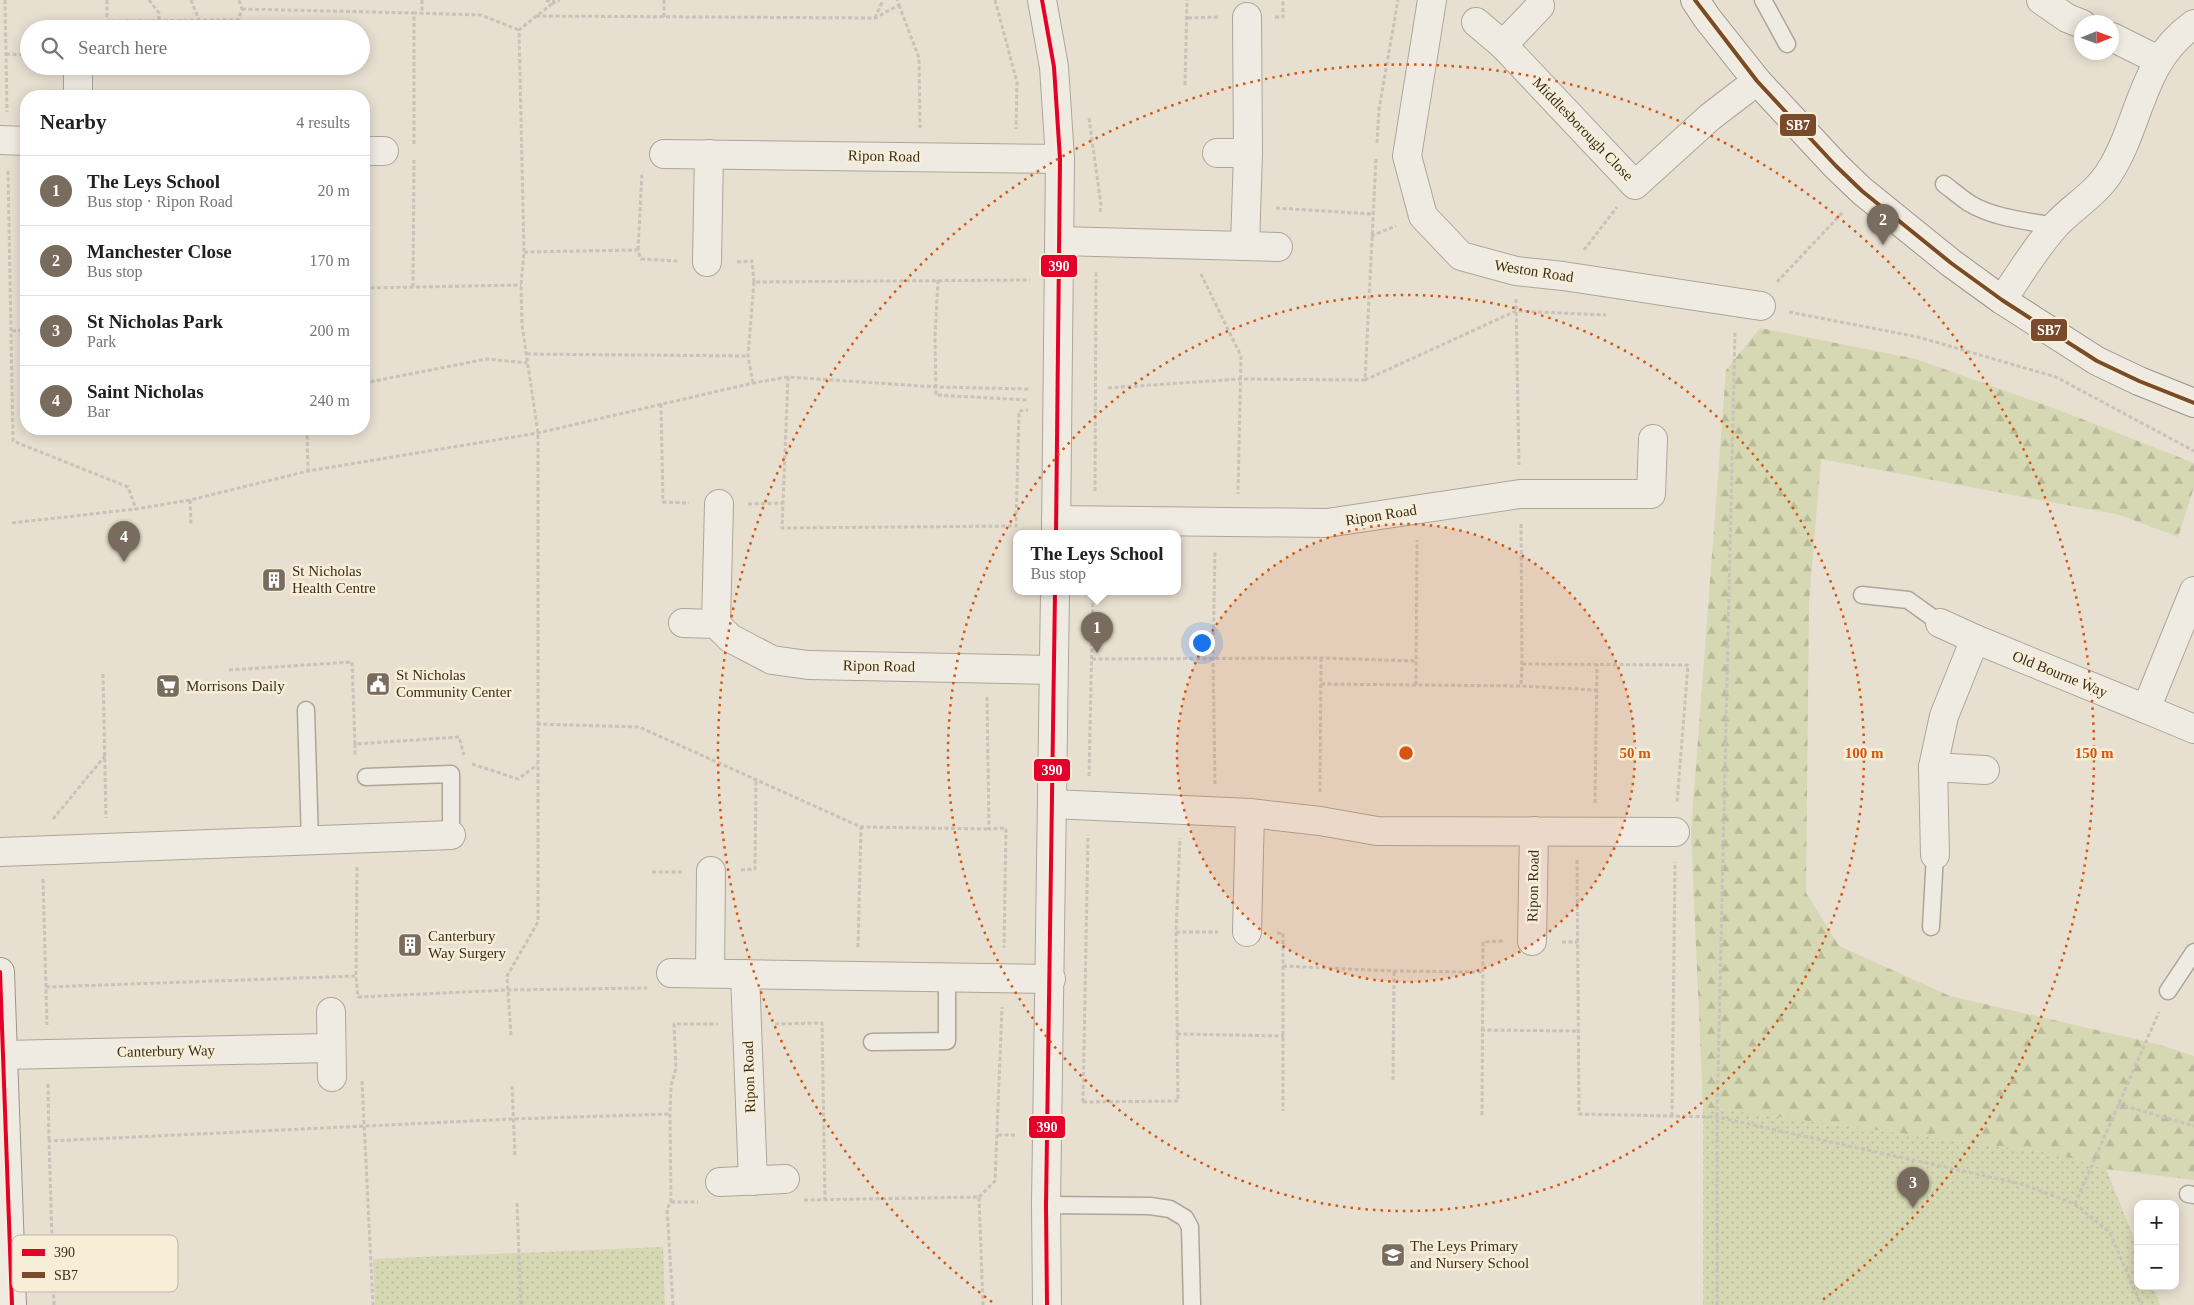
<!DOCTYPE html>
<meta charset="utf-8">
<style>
body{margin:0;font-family:Georgia,serif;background:#f2f2f2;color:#202124}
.controls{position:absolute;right:15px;bottom:15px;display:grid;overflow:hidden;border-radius:10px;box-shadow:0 2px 12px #0003}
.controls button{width:45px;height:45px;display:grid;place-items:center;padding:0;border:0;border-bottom:1px solid #e0e0e0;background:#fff;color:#202124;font:25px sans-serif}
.compass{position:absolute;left:2074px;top:15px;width:45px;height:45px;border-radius:50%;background:#fff;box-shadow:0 2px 12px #0003;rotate:89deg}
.you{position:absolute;left:1201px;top:642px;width:18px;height:18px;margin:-12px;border:4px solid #fff;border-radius:50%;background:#1a73e8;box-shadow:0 0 0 8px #1a73e833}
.badge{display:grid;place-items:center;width:32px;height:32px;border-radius:50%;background:#786c5e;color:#fff;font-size:16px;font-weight:700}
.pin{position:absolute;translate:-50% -41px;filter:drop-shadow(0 1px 2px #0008)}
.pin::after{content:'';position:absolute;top:26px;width:18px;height:15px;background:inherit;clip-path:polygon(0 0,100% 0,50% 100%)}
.popup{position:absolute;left:1013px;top:530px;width:168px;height:65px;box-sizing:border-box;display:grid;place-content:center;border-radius:10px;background:#fff;filter:drop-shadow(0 1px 4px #0005);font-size:16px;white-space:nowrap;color:#757577}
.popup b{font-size:19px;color:#202124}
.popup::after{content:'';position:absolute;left:50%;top:100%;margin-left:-10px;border:10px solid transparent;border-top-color:#fff}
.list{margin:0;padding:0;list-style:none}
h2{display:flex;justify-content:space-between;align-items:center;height:65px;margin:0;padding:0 20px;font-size:21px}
h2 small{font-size:16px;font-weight:400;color:#757577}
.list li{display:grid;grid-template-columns:32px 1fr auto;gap:15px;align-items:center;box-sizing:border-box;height:70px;padding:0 20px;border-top:1px solid #e0e0e0}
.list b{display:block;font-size:19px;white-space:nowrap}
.list p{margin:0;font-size:16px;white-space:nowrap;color:#757577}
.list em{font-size:16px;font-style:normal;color:#757577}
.icon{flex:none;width:28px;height:28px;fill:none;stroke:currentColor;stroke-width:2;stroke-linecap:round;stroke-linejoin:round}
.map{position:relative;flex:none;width:2194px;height:1305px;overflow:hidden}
.search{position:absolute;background:#fff;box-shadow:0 2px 12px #0003;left:20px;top:20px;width:350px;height:55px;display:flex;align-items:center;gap:12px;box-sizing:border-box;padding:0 18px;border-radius:28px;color:#757577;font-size:19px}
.panel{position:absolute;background:#fff;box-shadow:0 2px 12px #0003;left:20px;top:90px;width:350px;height:345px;border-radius:20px}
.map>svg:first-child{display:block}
.forest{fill:url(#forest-firs)}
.park{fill:url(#park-dots)}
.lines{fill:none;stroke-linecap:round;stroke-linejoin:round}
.lane-casing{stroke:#ada599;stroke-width:19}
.street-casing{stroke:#ada599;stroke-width:30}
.secondary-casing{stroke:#9c958a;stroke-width:30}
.path{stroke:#c8c2b9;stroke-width:3;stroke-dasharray:4 2.5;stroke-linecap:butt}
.lane{stroke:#efebe3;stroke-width:16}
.street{stroke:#efebe3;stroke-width:28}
.secondary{stroke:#efebe3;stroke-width:28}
.bus-1-casing{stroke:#f7eed8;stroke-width:8}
.bus-2-casing{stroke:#f7eed8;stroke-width:8}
.bus-1{stroke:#e4002b;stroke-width:4}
.bus-2{stroke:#7a4b2a;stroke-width:4}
.ring{fill:none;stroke:#d7550e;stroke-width:2.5;stroke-dasharray:2.5 5}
.labels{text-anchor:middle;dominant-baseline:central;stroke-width:5;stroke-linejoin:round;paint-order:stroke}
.street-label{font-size:15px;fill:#3d2e20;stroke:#f7eed8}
.poi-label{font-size:15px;fill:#3d2e20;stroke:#f7eed8;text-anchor:start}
.key{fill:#f7eed8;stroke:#bfb4a1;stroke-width:1}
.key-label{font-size:14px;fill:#3d2e20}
.centre{fill:#d7550e;stroke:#f7eed8;stroke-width:2.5}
.ring-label{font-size:15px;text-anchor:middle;font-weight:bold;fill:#d7550e;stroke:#f7eed8;stroke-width:5;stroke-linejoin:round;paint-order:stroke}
.line-badge{stroke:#f7eed8;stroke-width:2}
.badge-label{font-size:14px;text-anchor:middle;font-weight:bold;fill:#fff}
</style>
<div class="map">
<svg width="2194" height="1305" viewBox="0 0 2194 1305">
<defs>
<pattern id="forest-firs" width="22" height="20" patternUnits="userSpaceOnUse" patternTransform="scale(1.25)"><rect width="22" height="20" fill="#d6d7b3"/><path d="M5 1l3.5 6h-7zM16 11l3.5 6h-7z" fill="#b9b99a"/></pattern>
<pattern id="park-dots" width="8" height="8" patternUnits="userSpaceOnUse" patternTransform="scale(1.25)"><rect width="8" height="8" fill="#d6d7b3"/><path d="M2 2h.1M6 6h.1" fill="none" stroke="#b9b99a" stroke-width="1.8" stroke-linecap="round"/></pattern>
</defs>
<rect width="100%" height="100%" fill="#e7e0d1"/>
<polygon class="forest" points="1760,328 1916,359 2064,412 2194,463 2194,487 2178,537 2120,515 1821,459 1809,602 1806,893 1839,946 1950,996 2157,1044 2194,1056 2194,1180 2106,1169 2057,1154 1703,1107 1691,832 1726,370"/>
<g class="park">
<polygon points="1703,1107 2057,1154 2106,1169 2138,1248 2138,1286 2153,1286 2160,1305 1703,1305"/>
<polygon points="663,1247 665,1305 375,1305 373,1259"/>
</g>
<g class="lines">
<defs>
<g id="lane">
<polyline points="1763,0 1787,44"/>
<path d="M1944,184C1952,190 1960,197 1969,203C1993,218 2027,221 2055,226"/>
<polyline points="1862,595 1908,600 1940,623"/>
<polyline points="306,710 310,842"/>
<polyline points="366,777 451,774 451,835"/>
<polyline points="1931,927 1935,855"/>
<polyline points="2168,991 2194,952"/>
<polyline points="872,1042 947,1041 947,977"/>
<polyline points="2188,1194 2194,1195"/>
<polyline points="1046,1205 1150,1206 1170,1209 1185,1218 1190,1227 1192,1305"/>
</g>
<g id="street">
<polyline points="1042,0 1054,67 1060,159 1056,534"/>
<polyline points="1432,0 1407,156 1423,216 1461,256 1516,271 1563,276 1761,306"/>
<polyline points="2041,0 2067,18 2082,24"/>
<polyline points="1476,22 1503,45 1635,185 1710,117 1757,81"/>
<polyline points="2112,37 2158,60"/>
<polyline points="1503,45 1540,6"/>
<polyline points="78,96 78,66"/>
<polyline points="0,140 26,141"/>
<polyline points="364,151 384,151"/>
<polyline points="1217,153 1248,153"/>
<polyline points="664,154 1060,159"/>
<polyline points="1060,241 1278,247"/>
<polyline points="1245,246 1248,153 1247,17"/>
<polyline points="707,262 709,154"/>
<path d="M2002,300C2019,276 2035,248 2055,226C2072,207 2095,195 2109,173C2142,121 2139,63 2194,24"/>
<polyline points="1056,520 1327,523 1520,494 1651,494 1653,439"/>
<polyline points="683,623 716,624 730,638 772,660 808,665 1053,670"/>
<polyline points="1940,623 1975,639 2146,709 2194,591"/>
<polyline points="716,624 719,504"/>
<polyline points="2146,709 2194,729"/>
<polyline points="1933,767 1985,770"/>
<polyline points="1052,804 1250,813 1320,821 1377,831 1675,832"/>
<polyline points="0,852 451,835"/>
<polyline points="1935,855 1933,767 1944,716 1975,639"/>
<polyline points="1247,932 1250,813"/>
<polyline points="1532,941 1534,831"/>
<polyline points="671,973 1051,979"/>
<polyline points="710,973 711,871"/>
<polyline points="745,974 753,1181"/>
<polyline points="331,1012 332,1077"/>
<polyline points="3,1055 330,1048"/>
<polyline points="720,1182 785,1179"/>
<polyline points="1047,1305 1046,1205 1055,592"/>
</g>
<g id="secondary">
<polyline points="1695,0 1707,18 1757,81 1836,166 1862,191 1951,263 2002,300 2097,361 2139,381 2194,403"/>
<polyline points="0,972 12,1305"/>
</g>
</defs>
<use href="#lane" class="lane-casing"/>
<use href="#street" class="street-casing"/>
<use href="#secondary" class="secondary-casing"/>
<g class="path">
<polyline points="5,0 7,112"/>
<polyline points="107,0 107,21 238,20 242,9 239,0"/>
<polyline points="149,0 159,13 159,20"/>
<polyline points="191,0 199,20"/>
<polyline points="422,0 422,13"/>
<polyline points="546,0 553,3 560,0"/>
<polyline points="995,0 1017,82 1016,129"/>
<polyline points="899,5 919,58 920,128"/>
<polyline points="242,9 414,13"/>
<polyline points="536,16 875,18 899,5 897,0"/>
<polyline points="664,17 664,0"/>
<polyline points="1275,17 1283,17 1283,0"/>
<polyline points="875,18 883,0"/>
<polyline points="1188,18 1219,17"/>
<polyline points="106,29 107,21"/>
<polyline points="6,54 29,55"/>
<polyline points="1185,85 1187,0"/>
<polyline points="1089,118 1101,205 1100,214"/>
<polyline points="1377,143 1379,109 1398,0"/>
<polyline points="414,144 414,13 481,15 519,30"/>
<polyline points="1376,159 1365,380 1516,311 1606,315"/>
<polyline points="8,171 13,441 128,487 136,509"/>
<polyline points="1276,208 1372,214"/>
<polyline points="1371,236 1396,226"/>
<polyline points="638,250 642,172"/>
<polyline points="1584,250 1617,207"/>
<polyline points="524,252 638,250 641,259 678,261"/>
<polyline points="737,262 752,261 754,282"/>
<polyline points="1201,274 1241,356 1238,494"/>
<polyline points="938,280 935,336 936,395 1028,400"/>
<polyline points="1777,282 1843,212"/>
<polyline points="413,287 414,160"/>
<polyline points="364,288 521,285"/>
<polyline points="1516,299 1519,465"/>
<polyline points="1789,312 1918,337 2056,377 2194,451"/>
<polyline points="12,331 26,330"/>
<polyline points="527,354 748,356"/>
<polyline points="788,377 782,528 1016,526 1019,411 1028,410"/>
<polyline points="364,383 487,359 527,363"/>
<polyline points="753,383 748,356 754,282 1030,280"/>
<polyline points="1108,388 1240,379 1365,380"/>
<polyline points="661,404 663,502 689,503"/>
<polyline points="307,429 308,471"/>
<polyline points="1095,491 1096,270"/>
<polyline points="190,500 191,525"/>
<polyline points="748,504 783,503"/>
<polyline points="12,523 136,509 190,500 308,471 538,433 753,383 788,377 937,387 1029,389"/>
<polyline points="1521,524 1522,664 1521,686"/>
<polyline points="1092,659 1321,658 1416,661"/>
<polyline points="1522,664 1688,665 1677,803"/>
<polyline points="229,670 352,662 355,744 459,737 464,755"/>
<polyline points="103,674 106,818"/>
<polyline points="1321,684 1521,686 1596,690"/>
<polyline points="1416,685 1417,540"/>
<polyline points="987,697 989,829 1006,828 1004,948"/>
<polyline points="537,724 639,727 861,827 989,829"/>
<polyline points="355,744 355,756"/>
<polyline points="472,764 518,779 537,765"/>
<polyline points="1089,776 1093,592"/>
<polyline points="1215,784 1213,658 1215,550"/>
<polyline points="1320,792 1321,658"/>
<polyline points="1595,803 1597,664"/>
<polyline points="53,819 105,756"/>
<polyline points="1577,860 1579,1114 1717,1117 2022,1184 2075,1204 2110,1233 2141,1305"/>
<polyline points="357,867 356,976 358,998"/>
<polyline points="741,870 755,869 756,780"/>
<polyline points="652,872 682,872"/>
<polyline points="43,879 47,1025"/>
<polyline points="1176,932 1218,932"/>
<polyline points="1277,933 1283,933 1283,1111"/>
<polyline points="1562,942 1578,942"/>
<polyline points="858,947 861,827"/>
<polyline points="1283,966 1394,971 1482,972"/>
<polyline points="46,987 355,976"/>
<polyline points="358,997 507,990 647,988"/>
<polyline points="775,1024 822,1023 825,1200"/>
<polyline points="1481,1030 1579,1031"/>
<polyline points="1177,1034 1284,1036"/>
<polyline points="511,1035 507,976 538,922 538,433 522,325 521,285 524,252 519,30 553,3 554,0"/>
<polyline points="1393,1080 1394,971"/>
<polyline points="362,1081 373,1305"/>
<polyline points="48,1084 49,1141"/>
<polyline points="512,1086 515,1157"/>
<polyline points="1083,1102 1088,835"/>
<polyline points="1083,1102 1178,1101 1176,932 1180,838"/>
<polyline points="2118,1104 2194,1126"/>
<polyline points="1482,1115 1483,942 1503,941"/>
<polyline points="1672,1116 1675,862"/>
<polyline points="998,1135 1017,1135"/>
<polyline points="979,1197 995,1181 1002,1007"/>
<polyline points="804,1200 979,1197 983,1305"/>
<polyline points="671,1202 698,1202"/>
<polyline points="517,1203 521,1305"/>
<polyline points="2075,1204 2159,1012"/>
<polyline points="54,1305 49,1141 513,1119 670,1114"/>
<polyline points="673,1305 667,1209 671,1202 670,1114 671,1086 676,1068 674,1024 718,1024"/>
<polyline points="1717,1305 1717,1117 1735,331"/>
</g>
<use href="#lane" class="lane"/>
<use href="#street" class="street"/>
<use href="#secondary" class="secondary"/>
<defs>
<g id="bus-1">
<polyline points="1042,0 1054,67 1060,159 1056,534"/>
<polyline points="0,972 12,1305"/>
<polyline points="1047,1305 1046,1205 1055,592"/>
</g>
<polyline id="bus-2" points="1695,0 1757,81 1836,166 1862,191 1951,263 2002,300 2097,361 2139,381 2194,403"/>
</defs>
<use href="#bus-1" class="bus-1-casing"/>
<use href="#bus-2" class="bus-2-casing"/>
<use href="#bus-1" class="bus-1"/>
<use href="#bus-2" class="bus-2"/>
</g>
<circle cx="1406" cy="753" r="229" fill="#d7550e" fill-opacity=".12"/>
<g class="ring">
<circle cx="1406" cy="753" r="229"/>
<circle cx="1406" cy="753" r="458"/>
<path d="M992 1302A688 688 0 1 1 1820 1302"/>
</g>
<defs>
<symbol id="building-square" viewBox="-11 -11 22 22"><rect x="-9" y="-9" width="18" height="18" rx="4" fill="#786c5e" stroke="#f7eed8"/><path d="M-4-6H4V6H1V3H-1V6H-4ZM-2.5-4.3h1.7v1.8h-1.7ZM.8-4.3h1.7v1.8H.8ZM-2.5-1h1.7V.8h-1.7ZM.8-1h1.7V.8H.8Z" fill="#fff"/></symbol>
<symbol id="civic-square" viewBox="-11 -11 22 22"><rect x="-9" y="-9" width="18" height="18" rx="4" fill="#786c5e" stroke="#f7eed8"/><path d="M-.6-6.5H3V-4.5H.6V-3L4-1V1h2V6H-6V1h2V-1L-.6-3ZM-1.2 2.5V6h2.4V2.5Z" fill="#fff"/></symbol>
<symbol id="supermarket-square" viewBox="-11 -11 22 22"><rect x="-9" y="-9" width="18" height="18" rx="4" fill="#786c5e" stroke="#f7eed8"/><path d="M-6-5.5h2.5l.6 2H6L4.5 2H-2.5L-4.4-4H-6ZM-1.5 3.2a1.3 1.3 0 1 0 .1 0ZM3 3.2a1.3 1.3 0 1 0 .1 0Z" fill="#fff"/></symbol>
<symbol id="school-square" viewBox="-11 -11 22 22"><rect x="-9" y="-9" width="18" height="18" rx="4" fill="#786c5e" stroke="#f7eed8"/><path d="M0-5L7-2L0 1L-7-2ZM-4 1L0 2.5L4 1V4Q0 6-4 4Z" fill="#fff"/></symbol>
</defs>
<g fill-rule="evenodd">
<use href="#building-square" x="260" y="566" width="28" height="28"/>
<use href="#civic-square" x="364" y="670" width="28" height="28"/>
<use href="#supermarket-square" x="154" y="672" width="28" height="28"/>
<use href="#building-square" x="396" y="931" width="28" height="28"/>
<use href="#school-square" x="1379" y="1241" width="28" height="28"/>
</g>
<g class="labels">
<g class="street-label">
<text transform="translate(1583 129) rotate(46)">Middlesborough Close</text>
<text transform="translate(884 156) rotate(1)">Ripon Road</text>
<text transform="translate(1534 271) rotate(9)">Weston Road</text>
<text transform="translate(1381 515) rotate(-9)">Ripon Road</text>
<text transform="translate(879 666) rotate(1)">Ripon Road</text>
<text transform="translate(2060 674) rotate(22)">Old Bourne Way</text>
<text transform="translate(1533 886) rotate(-89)">Ripon Road</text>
<text transform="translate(166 1051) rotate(-1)">Canterbury Way</text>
<text transform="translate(749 1077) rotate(-92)">Ripon Road</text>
</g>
<g class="poi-label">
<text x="292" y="571">St Nicholas<tspan x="292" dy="17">Health Centre</tspan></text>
<text x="396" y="675">St Nicholas<tspan x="396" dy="17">Community Center</tspan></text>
<text x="186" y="686">Morrisons Daily</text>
<text x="428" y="936">Canterbury<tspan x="428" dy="17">Way Surgery</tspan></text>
<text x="1410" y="1246">The Leys Primary<tspan x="1410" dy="17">and Nursery School</tspan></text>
</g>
</g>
<rect x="12" y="1235" width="166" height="57" rx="8" class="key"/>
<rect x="22" y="1249" width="23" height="7" fill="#e4002b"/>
<rect x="22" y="1272" width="23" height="6" fill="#7a4b2a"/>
<g class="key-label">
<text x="54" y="1257">390</text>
<text x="54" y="1280">SB7</text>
</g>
<circle cx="1406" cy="753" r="8" class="centre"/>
<g class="ring-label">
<text x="1635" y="758">50 m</text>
<text x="1864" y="758">100 m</text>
<text x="2094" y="758">150 m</text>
</g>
<g class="line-badge">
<rect x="1779" y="113" width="38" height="24" rx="5" fill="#7a4b2a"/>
<rect x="1040" y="254" width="38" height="24" rx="5" fill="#e4002b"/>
<rect x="2030" y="318" width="38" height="24" rx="5" fill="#7a4b2a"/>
<rect x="1033" y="758" width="38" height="24" rx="5" fill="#e4002b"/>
<rect x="1028" y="1115" width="38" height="24" rx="5" fill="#e4002b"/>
</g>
<g class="badge-label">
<text x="1798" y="130">SB7</text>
<text x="1059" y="271">390</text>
<text x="2049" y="335">SB7</text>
<text x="1052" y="775">390</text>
<text x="1047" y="1132">390</text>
</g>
</svg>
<div class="controls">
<button>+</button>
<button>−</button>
</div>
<svg class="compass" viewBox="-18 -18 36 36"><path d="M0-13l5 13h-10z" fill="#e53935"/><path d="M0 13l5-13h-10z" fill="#757577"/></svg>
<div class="you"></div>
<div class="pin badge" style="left:1097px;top:653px">1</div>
<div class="popup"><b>The Leys School</b>Bus stop</div>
<div class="pin badge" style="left:1883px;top:245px">2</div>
<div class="pin badge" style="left:1913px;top:1208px">3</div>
<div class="pin badge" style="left:124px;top:562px">4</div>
<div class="search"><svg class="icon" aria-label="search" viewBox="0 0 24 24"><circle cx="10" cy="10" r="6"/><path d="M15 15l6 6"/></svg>Search here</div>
<section class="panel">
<h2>Nearby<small>4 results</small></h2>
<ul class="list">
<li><span class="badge">1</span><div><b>The Leys School</b><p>Bus stop · Ripon Road</p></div><em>20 m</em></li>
<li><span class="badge">2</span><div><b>Manchester Close</b><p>Bus stop</p></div><em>170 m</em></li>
<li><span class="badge">3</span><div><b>St Nicholas Park</b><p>Park</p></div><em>200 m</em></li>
<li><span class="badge">4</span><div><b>Saint Nicholas</b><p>Bar</p></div><em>240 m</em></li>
</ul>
</section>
</div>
